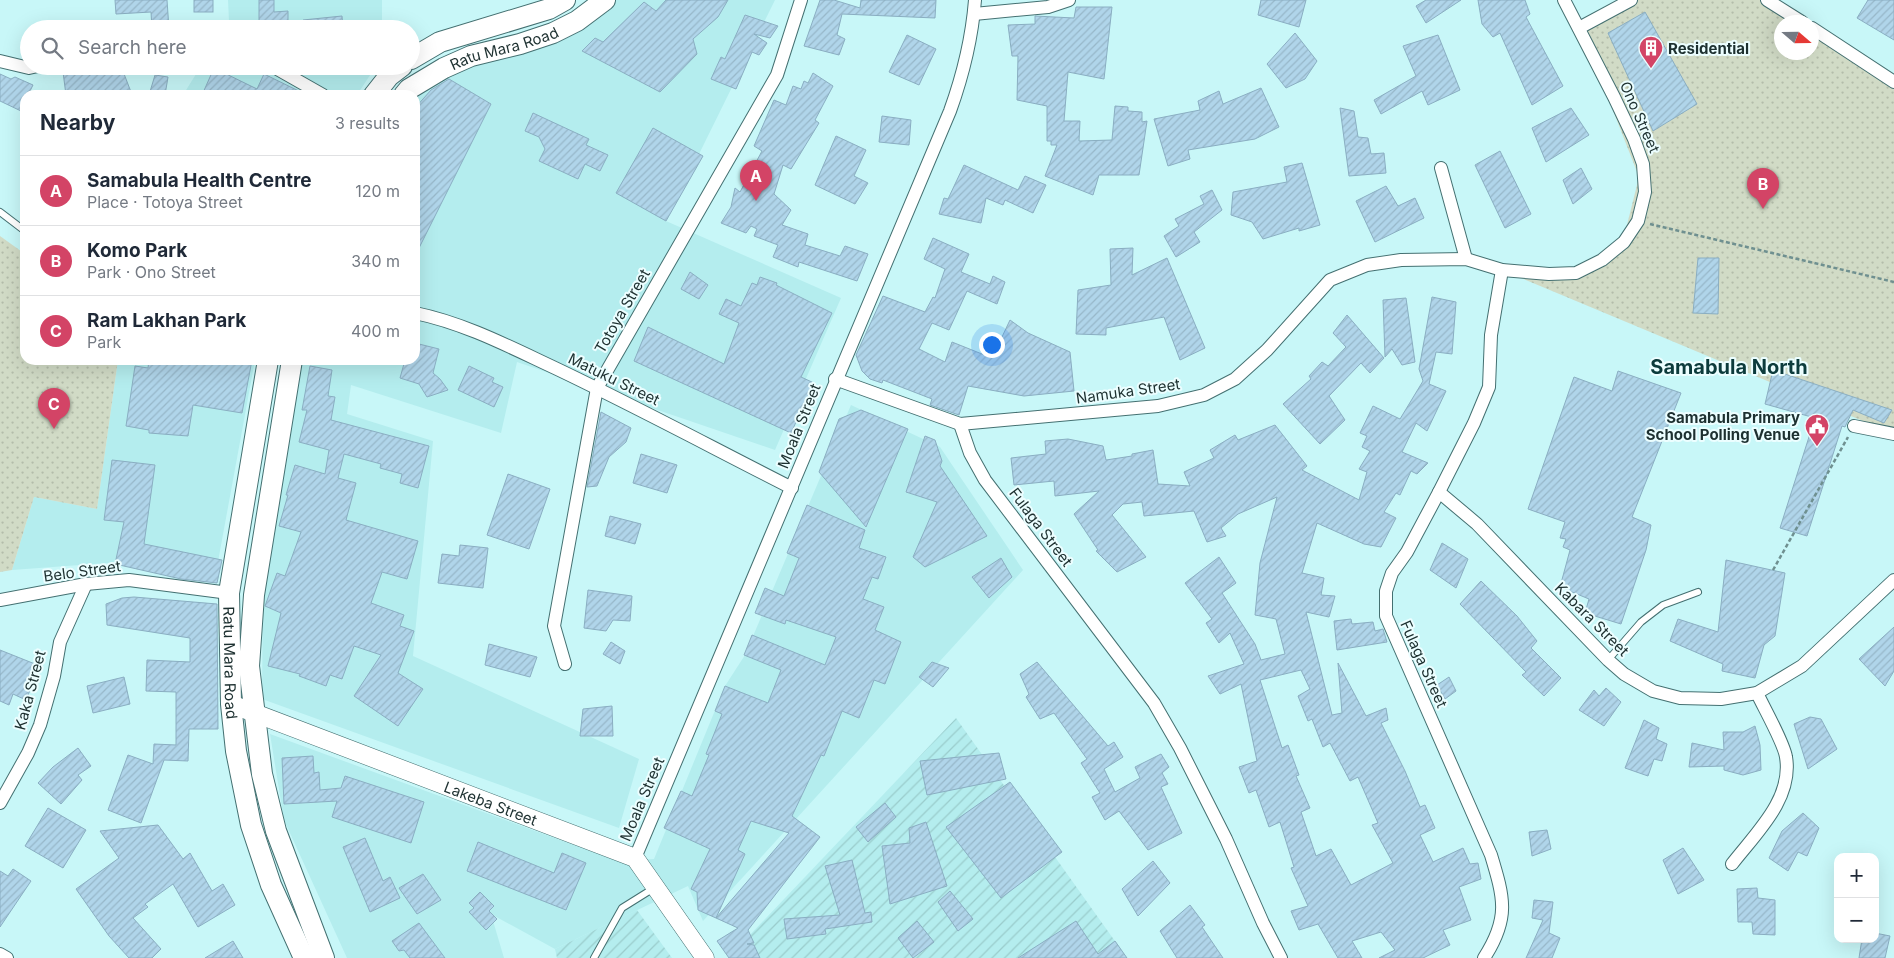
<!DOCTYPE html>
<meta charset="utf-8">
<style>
body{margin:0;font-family:Inter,sans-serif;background:#f6f6f7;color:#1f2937}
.controls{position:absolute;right:15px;bottom:15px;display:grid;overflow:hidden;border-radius:10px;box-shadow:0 5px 20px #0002}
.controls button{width:45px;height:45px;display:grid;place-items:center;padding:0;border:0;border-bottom:1px solid #e0e1e3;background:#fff;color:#1f2937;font:25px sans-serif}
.compass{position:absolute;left:1774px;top:15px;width:45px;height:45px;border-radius:50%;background:#fff;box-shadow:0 5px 20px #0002;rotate:110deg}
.you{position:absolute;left:991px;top:344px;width:18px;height:18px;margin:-12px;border:4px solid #fff;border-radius:50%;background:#1a73e8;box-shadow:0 0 0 8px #1a73e833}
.badge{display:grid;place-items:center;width:32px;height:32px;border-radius:50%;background:#d34466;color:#fff;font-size:16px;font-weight:700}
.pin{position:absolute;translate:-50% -41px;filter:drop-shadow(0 1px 2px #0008)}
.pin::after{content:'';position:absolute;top:26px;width:18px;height:15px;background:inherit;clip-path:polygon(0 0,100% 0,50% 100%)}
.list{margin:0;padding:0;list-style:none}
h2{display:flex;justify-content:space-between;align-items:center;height:65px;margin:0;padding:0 20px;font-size:21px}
h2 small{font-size:16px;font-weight:400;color:#747a83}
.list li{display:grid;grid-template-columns:32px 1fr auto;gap:15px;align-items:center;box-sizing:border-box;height:70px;padding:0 20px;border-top:1px solid #e0e1e3}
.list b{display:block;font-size:19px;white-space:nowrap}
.list p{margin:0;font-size:16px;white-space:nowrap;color:#747a83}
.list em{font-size:16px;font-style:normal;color:#747a83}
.icon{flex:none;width:28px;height:28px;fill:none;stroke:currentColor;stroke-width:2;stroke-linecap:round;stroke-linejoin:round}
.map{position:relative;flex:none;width:1894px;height:958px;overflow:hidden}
.search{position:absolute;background:#fff;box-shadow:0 5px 20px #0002;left:20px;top:20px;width:400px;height:55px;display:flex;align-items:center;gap:12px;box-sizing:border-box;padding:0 18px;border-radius:28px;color:#747a83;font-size:19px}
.panel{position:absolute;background:#fff;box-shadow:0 5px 20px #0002;left:20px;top:90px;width:400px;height:275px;border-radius:15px}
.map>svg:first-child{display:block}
.built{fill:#b4edee}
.industrial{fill:url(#industrial-furrows)}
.park{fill:url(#park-dots)}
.building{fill:url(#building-hatch);stroke:#8aaec2;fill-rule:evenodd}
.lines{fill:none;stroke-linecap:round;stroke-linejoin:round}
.service-casing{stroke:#447071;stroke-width:8}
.minor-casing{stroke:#447071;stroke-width:14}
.secondary-casing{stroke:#447071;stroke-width:19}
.trunk-casing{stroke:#447071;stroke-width:22}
.path{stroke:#6f9090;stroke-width:2.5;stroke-dasharray:4 2.5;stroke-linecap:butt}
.service{stroke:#fff;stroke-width:6}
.minor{stroke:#fff;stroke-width:12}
.secondary{stroke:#fff;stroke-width:18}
.trunk{stroke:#fff;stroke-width:20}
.labels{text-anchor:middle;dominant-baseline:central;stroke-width:4;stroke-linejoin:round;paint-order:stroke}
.street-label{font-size:15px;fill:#1d3030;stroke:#ecfeff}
.poi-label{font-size:15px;font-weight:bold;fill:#1d3030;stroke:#ecfeff;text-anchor:start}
.district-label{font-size:20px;font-weight:bold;fill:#0c3b3c;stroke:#ecfeff}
</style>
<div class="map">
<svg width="1894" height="958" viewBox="0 0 1894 958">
<defs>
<pattern id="industrial-furrows" width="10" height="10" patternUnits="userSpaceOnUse" patternTransform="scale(1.25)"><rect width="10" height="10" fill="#b4edee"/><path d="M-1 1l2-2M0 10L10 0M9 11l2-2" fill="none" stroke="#9acccc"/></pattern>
<pattern id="park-dots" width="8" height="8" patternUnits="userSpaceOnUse" patternTransform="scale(1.25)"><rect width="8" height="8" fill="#d1dbc6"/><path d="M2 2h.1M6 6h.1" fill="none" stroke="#b3bcaa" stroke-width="1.8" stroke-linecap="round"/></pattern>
<pattern id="building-hatch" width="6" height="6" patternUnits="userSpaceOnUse" patternTransform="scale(1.25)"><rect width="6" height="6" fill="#b0d5ea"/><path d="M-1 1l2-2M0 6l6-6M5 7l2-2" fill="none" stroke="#97b7c9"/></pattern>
</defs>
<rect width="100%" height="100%" fill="#c8f7f8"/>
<g class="built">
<polygon points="228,0 382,0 382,29 224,29 229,21"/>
<polygon points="610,0 775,0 666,221 841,298 775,450 517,362 501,433 351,385 347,414 433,441 413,656 639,759 619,828 262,699 263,576 298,360 415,360 415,92"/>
<polygon points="201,66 376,66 357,95 183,95"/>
<polygon points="118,360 255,360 215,578 107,563 12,570 34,497 97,509"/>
<polygon points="851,405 940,447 1023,570 703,921 688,886 555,949 491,914 504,958 347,958 284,820 270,734 617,861 654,859 725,686 745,655"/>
</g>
<g class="industrial">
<polygon points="956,718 1127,958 728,958"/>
<polygon points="637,910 672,958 557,958 555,949"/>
</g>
<g class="park">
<polygon points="1628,0 1765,0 1801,22 1782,22 1782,52 1812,52 1812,29 1894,81 1894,434 1502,270 1576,278 1623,241 1639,177 1579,23"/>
<polygon points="0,236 25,254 25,360 118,360 97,509 34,497 12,570 0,572"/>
</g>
<g class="building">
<polygon points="115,0 167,0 169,29 152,29 151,12 116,14"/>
<rect x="194" y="0" width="19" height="12"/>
<polygon points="259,0 274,0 274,12 288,11 288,29 259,29"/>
<polygon points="666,0 728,0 718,17 693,39 697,54 660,92 582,51 595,38 603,42 644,2 656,11"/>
<polygon points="820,0 834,0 860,8 861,0 936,0 935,18 842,14 837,35 845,39 839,55 804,46"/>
<polygon points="1261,0 1306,0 1299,27 1258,15"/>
<polygon points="1426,0 1461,0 1426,23 1416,6"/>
<polygon points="1478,0 1525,0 1530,14 1526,17 1563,86 1532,105 1500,33 1493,37 1482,24"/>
<polygon points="1868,0 1894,0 1894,40 1857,18"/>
<polygon points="1076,7 1112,7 1104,79 1068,72 1064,121 1080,121 1079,141 1112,140 1115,106 1128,107 1128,111 1142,112 1142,122 1147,121 1139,175 1099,175 1093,195 1045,176 1057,145 1051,145 1051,141 1047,141 1047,106 1017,100 1018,56 1012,56 1008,25 1035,24 1035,16 1074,18"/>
<polygon points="1645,12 1697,104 1653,131 1608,33"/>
<polygon points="745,15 778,26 770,38 754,34 767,43 759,55 752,52 736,89 711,79 721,57 725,59"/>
<polygon points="342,16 343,29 304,29 303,20"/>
<polygon points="1295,33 1317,61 1305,79 1286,88 1267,64"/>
<polygon points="907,35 936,49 919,85 889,72"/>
<polygon points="1438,35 1460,90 1428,105 1422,91 1381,114 1374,100 1416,76 1403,46"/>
<polygon points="116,66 121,66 131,92 125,95 93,95 93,91 66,95 63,72 89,68 89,75"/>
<polygon points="214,68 257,89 264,74 307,95 202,95"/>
<polygon points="813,73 833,86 815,120 819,123 791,169 783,165 774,194 791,210 782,225 808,234 805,245 840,256 845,246 868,254 857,281 799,262 798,267 773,257 778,245 754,236 757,229 751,226 746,233 721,223 731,207 735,188 740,192 762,151 754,146 774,100 786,105 793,86 801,89 804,81 808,83"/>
<polygon points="0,74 11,79 15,77 33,85 28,95 25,95 21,111 0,101"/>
<polygon points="155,75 168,77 165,95 149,95"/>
<polygon points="449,79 491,104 415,256 415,108 431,90"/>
<polygon points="1261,88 1279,127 1255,139 1188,150 1190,159 1168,166 1154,119 1200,110 1198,101 1219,91 1223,104"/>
<polygon points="1340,108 1354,111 1358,137 1368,138 1371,154 1384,153 1386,173 1349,176"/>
<polygon points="1571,108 1589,135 1546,162 1532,128"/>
<polygon points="533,113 589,139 586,145 608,155 600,171 585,164 578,179 539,161 545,149 539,137 525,131"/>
<polygon points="882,116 911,120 909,145 879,142"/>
<polygon points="653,128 703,156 666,221 616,193"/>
<polygon points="836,136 866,150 854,176 868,183 855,204 815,185"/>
<polygon points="1500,151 1531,214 1505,228 1475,165"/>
<polygon points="1302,163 1320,225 1299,231 1299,228 1263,239 1252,222 1231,215 1233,192 1287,182 1284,167"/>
<polygon points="964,165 1018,190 1025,176 1046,185 1033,213 1005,200 1003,205 986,198 981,223 939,214 944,198 948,199"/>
<polygon points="1581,168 1592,189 1573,204 1563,180"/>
<polygon points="1386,186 1398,206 1415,198 1424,218 1375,242 1356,201"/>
<polygon points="1212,190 1222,210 1194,232 1200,242 1176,257 1164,236 1179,226 1175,219 1204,204 1200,196"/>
<polygon points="933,238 969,254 961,272 990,284 993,276 1005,282 997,304 967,291 949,330 932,323 919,349 945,362 952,342 992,358 1010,320 1028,333 1070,352 1074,391 1024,396 968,386 959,415 930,405 932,399 883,380 882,383 870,379 862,371 856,355 883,296 925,312 933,297 935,298 945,269 924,259"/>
<polygon points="1133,248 1132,275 1167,258 1205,348 1180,360 1164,317 1106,328 1106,335 1076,334 1078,290 1111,285 1110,249"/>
<polygon points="1698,258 1719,258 1718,314 1693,313"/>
<polygon points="690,272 708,285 699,299 681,289"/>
<polygon points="760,277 777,283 776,285 832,313 801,377 814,383 791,433 634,361 648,327 724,364 739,323 719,314 726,299 741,306 752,283 757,285"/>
<path d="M1432,297L1456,302L1452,354L1436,352L1429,384L1446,391L1427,431L1416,423L1402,452L1428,463L1417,474L1411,471L1400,495L1396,493L1384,512L1396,518L1381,547L1364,544L1317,523L1302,573L1324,578L1321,595L1335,596L1329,617L1306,612L1332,715L1342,713L1338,663L1366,716L1386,708L1388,720L1381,723L1405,771L1420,807L1425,805L1435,828L1420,835L1433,862L1463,848L1470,864L1478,863L1481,879L1459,887L1471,920L1443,930L1450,945L1423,958H1379L1395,950L1381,932L1352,941L1362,958H1338L1318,924L1299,930L1291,911L1308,906L1291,868L1294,867L1280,822L1269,827L1256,790L1249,793L1239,767L1257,761L1241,684L1220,694L1208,676L1244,664L1230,633L1219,643L1206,623L1212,619L1185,583L1219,557L1236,583L1222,593L1255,644L1261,660L1285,654L1276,619L1255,615L1260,563L1277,497L1238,514L1221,528L1226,536L1207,542L1194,511L1144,516L1142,502L1123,504L1112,515L1146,557L1117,572L1096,551L1098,550L1074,514L1099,491L1055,496L1054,481L1014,485L1011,458L1046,454L1045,441L1068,439L1103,446L1106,460L1132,456V454L1153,450L1158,484L1190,486L1184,472L1214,458L1210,450L1235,435L1238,440L1275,425L1307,466L1302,470L1359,500L1367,472L1359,469L1370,451L1362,447L1367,436L1360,433L1373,406L1400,419L1423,381L1419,369ZM1301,670L1310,689L1298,696L1308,721L1312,719L1323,747L1330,743L1350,781L1358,777L1378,823L1372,825L1393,863L1351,885L1331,849L1316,856L1301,812L1310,808L1296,776L1299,775L1288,745L1282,748L1260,680Z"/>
<polygon points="1406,298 1415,362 1402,365 1392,349 1385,357 1383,300"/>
<polygon points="1347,315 1384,358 1370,373 1361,363 1329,396 1345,420 1320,444 1283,404 1311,379 1309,376 1322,362 1328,366 1346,347 1333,333"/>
<polygon points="415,343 439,349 433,373 440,379 448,390 427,397 419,384 400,378 405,360 415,360"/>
<polygon points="149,360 252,360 242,413 193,405 188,436 149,433 149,430 126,426 135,366 148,368"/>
<polygon points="310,366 332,370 328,396 335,397 331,420 429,446 418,488 400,483 402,474 380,468 381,464 344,454 338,478 356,483 346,520 418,541 407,579 382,572 371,603 404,615 400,626 414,631 398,673 423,689 398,726 354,696 381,655 354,646 342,679 330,675 326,686 299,676 300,674 268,666 281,613 265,606 277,573 285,576 301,532 279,526 288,495 286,495 295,465 325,474 329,450 299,442 307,410 302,410"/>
<polygon points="469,366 494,378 492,382 503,387 494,407 458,390"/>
<polygon points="1773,370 1892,410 1884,423 1853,410 1845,427 1842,426 1807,536 1780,528 1815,418 1765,404"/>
<polygon points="1618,371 1681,393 1632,517 1651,525 1646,550 1621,624 1585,613 1589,599 1560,587 1570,550 1563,547 1566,539 1560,538 1565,522 1528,509 1574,377 1612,391"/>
<polygon points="861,410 908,429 866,527 819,472 839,419"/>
<polygon points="601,412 631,428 626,442 609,457 597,486 587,487"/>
<polygon points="925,436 935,440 942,461 940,466 987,536 925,567 913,557 937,502 906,492"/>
<polygon points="641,454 677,465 667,493 633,483"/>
<polygon points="112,460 155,465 144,544 222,560 217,583 181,579 115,564 124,522 104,520"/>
<polygon points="508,474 550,489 529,549 487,535"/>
<polygon points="807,505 865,530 859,548 886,557 878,579 872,577 863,599 884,607 875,630 901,642 885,684 874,680 859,718 842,711 824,756 821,755 792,816 820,837 748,930 754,943 747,944 754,945 760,958 729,958 717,941 738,928 716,918 789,833 751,821 738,850 745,854 716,918 698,910 697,892 691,889 710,849 664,828 681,791 692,796 709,755 706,754 722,714 715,711 725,686 768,703 781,670 744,655 752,635 825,665 836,637 786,620 785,624 755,613 765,588 784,596 799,558 787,553"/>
<polygon points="610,516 641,524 635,544 605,536"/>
<polygon points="1442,543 1468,559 1456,588 1430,570"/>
<polygon points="460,545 488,548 483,588 438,583 442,554 459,556"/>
<polygon points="1001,558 1012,577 989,598 972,577"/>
<polygon points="1726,560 1785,573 1775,636 1764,645 1755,678 1722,671 1723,664 1670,641 1678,619 1718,632"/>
<polygon points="1481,581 1517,616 1537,641 1531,648 1561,678 1544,696 1522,675 1526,672 1460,604"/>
<polygon points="588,590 632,596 630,621 613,620 606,631 584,628"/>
<polygon points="134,597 217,604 218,729 189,729 188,761 164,760 141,823 108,810 128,755 153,764 154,744 176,745 176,692 146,691 147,660 190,662 190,638 107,625 106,604 122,598"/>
<polygon points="1351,619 1352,624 1373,622 1375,631 1383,629 1387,642 1337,650 1334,621"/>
<polygon points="1894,627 1894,671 1885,686 1859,659"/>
<polygon points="611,642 625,651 620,664 603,654"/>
<polygon points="489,644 537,657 530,677 485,665"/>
<polygon points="0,650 40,666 26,700 13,694 9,705 0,701"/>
<polygon points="932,662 949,668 933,687 919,677"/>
<polygon points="1037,662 1108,746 1114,742 1123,757 1104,769 1115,792 1140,778 1135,767 1161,754 1169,767 1162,773 1168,784 1161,787 1182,833 1148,850 1119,811 1105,820 1092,797 1100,793 1081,763 1087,759 1054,713 1040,719 1026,697 1029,694 1020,674"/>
<polygon points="124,677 130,704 93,713 87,686"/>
<polygon points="1449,677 1456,691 1445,699 1437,685"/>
<polygon points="1606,688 1621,702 1604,726 1579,710 1594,690 1599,696"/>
<polygon points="612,706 613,736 580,736 583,709"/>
<polygon points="1810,717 1821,719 1837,749 1808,769 1794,724"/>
<polygon points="1644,720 1659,728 1656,739 1667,744 1662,761 1654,759 1648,776 1625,768"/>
<polygon points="1755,726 1760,745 1761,770 1743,775 1724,770 1724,766 1689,767 1692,743 1724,750 1723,732 1743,732"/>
<polygon points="78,748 91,766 78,775 82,780 61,804 38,783 53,767"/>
<polygon points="999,753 1006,779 927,795 920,761"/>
<polygon points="313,756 314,773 319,772 320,790 341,788 345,776 424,802 411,843 332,817 337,801 284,804 282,758"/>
<polygon points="1010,782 1062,852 1001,898 946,827"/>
<polygon points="885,803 896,817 868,842 856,827"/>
<polygon points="48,808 86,830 63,868 25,846"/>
<polygon points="1803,813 1819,828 1807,856 1798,852 1788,871 1769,858 1782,831"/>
<polygon points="926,822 947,886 890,904 882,846 910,843 909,828"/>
<polygon points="158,825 183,859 190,853 212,891 223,884 235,905 198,927 173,884 145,904 148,907 133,918 161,949 152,958 129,958 109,936 76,889 119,858 100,831"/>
<polygon points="1547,830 1551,849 1532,856 1529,832"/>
<polygon points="365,838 383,881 390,877 400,898 370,912 343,847"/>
<polygon points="478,842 554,873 562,853 586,863 566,910 467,871"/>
<polygon points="1683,848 1704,880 1678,894 1663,860"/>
<polygon points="852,860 865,913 871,912 872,922 825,929 826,934 787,939 784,919 840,915 825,866"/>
<polygon points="1153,861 1170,883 1138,916 1122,889"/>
<polygon points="13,869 31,881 0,927 0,871 8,876"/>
<polygon points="423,874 441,900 417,914 399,888"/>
<polygon points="1757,888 1758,898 1775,900 1775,935 1753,934 1752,922 1738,922 1737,889"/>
<polygon points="950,891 973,919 958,931 938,902"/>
<polygon points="480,892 494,906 489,911 497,919 486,930 469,912 474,908 469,903"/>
<polygon points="1534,900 1553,902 1549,933 1560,938 1552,958 1526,958 1543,920 1532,918"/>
<polygon points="1190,905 1205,925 1202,927 1223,958 1177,958 1160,931"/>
<polygon points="917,921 934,942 913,958 898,938"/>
<polygon points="1076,921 1098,954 1115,941 1127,958 1018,958"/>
<polygon points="419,923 445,958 410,958 404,950 399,951 392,941"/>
<polygon points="1875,933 1890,936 1885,958 1859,958 1862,939 1875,939"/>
<polygon points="233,941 243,958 205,958"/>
</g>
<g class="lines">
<defs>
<g id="service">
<polyline points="0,212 25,231"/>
<polyline points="1608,660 1641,622 1663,605 1698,592"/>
<polyline points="594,958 622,908 654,888"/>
</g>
<g id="minor">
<polyline points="1767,0 1802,22"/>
<polyline points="974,14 1048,7 1069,0"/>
<polyline points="1579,28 1631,0"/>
<polyline points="1812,28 1894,82"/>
<polyline points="0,61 29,68 38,66"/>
<polyline points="272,66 323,95"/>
<polyline points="1441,168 1466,259"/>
<path d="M415,313C464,323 510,347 555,368C635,406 713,448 792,488"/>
<polyline points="835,379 960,424 1158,406 1204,395 1235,379 1267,350 1330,280 1367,265 1401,260 1466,259 1502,270 1549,274 1576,273 1602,260 1624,242 1638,221 1645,192 1643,164 1634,139 1614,97 1564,0"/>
<polyline points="960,424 970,453 985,480 1154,703 1180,748 1226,839 1263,923 1281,958"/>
<polyline points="1854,426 1894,434"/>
<polyline points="1439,492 1477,524 1608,660 1624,674 1653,691 1680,698 1721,699 1757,693 1802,666 1894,580"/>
<polyline points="0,600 86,584 129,580 229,593"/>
<polyline points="565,664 554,626 597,388 777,75 801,0"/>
<polyline points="0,803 28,753 40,725 54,676 60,642 86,584"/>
<path d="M635,858L950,111C963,75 972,38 975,0"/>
<path d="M1732,864C1756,833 1793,799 1786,757C1784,743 1764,708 1757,693"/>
<polyline points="0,954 7,958"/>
<path d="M1484,958C1510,918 1504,898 1491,855L1386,616V591L1392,573L1407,552L1439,492L1474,423L1489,387L1491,335L1502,270"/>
</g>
<g id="secondary">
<path id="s1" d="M231,704L635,858L705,958"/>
</g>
<g id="trunk">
<polyline points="411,59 440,42 549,9 565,0"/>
<polyline points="374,95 389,76 402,66"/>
<path id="s2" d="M404,95L409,89L444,68L471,56L520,44L553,33L577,21L605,0"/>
<path id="s3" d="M268,360L229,593L231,704L236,751L251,825L271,885L304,958"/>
<polyline points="292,360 254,595 249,666 262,774 276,831 324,958"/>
</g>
</defs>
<use href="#service" class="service-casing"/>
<use href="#minor" class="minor-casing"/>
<use href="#secondary" class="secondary-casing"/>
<use href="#trunk" class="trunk-casing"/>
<g class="path">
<polyline points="1650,224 1894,282"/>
<polyline points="1773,570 1848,437"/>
</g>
<use href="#service" class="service"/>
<use href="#minor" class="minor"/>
<use href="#secondary" class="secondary"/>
<use href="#trunk" class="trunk"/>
</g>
<defs>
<symbol id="building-pin" viewBox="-11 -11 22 30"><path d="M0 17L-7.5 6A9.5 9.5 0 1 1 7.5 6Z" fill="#d34466" stroke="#ecfeff"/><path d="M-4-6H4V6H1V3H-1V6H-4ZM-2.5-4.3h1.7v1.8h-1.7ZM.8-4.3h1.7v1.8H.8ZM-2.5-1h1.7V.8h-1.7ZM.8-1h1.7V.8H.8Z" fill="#fff"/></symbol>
<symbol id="civic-pin" viewBox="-11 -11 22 30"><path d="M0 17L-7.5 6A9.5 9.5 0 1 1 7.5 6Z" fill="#d34466" stroke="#ecfeff"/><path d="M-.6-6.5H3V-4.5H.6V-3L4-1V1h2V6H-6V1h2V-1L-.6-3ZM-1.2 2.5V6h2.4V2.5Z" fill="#fff"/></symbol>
</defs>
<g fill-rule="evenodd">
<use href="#building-pin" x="1637" y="34" width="28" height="38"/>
<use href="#civic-pin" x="1803" y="412" width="28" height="38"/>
</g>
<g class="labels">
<g class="street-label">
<text stroke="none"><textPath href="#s2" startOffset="112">Ratu Mara Road</textPath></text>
<text transform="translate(1640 117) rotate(66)">Ono Street</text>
<text transform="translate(622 311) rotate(-60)">Totoya Street</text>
<text transform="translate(614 379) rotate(26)">Matuku Street</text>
<text transform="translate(1128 391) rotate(-8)">Namuka Street</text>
<text transform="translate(799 426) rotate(-68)">Moala Street</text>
<text transform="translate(1041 527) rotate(53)">Fulaga Street</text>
<text transform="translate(82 571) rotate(-8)">Belo Street</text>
<text transform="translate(1592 619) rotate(45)">Kabara Street</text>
<text stroke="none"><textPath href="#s3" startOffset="306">Ratu Mara Road</textPath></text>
<text transform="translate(1424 664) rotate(66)">Fulaga Street</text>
<text transform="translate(30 690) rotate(-75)">Kaka Street</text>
<text transform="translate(642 799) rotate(-67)">Moala Street</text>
<text stroke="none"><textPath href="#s1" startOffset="278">Lakeba Street</textPath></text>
</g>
<g class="poi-label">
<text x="1668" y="48">Residential</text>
<text x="1800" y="417" text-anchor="end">Samabula Primary<tspan x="1800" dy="17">School Polling Venue</tspan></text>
</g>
<g class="district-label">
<text x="1729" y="367">Samabula North</text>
</g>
</g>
</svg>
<div class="controls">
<button>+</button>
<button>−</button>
</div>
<svg class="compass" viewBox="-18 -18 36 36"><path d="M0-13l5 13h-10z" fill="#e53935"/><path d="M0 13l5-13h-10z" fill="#747a83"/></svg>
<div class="you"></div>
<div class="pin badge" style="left:756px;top:201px">A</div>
<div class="pin badge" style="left:1763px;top:209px">B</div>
<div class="pin badge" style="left:54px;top:429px">C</div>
<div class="search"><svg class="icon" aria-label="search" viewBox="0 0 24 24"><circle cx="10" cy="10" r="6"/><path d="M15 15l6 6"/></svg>Search here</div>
<section class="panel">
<h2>Nearby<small>3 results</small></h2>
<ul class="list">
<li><span class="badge">A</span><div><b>Samabula Health Centre</b><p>Place · Totoya Street</p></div><em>120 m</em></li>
<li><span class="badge">B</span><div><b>Komo Park</b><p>Park · Ono Street</p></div><em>340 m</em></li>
<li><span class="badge">C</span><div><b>Ram Lakhan Park</b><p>Park</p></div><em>400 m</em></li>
</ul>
</section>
</div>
